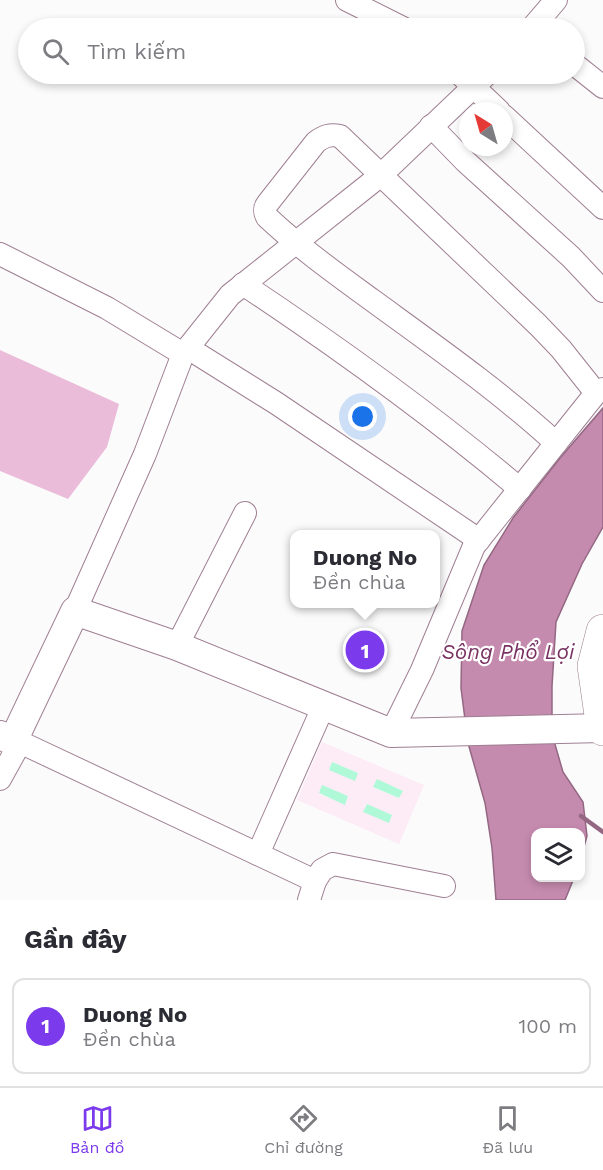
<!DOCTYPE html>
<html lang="vi">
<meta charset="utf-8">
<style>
body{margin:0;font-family:"Work Sans",sans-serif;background:#f2f2f3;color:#2b2b33}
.controls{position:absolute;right:18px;bottom:18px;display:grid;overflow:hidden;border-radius:12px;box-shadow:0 3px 9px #0003}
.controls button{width:54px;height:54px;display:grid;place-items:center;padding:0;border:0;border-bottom:2px solid #e1e1e2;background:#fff;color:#2b2b33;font:30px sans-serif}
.compass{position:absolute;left:459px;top:102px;width:54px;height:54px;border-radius:50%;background:#fff;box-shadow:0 3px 9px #0003;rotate:323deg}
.you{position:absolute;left:363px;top:417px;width:21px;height:21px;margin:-15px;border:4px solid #fff;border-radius:50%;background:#1a73e8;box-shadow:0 0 0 9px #1a73e833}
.badge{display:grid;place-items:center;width:39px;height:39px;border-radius:50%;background:#7c3aed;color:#fff;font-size:20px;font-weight:700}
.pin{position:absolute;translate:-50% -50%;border:3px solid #fff;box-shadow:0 2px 6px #0006}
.popup{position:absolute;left:290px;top:530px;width:150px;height:78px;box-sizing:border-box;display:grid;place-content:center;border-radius:12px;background:#fff;filter:drop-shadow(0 2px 4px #0005);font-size:20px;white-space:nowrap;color:#7c7c81}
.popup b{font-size:22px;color:#2b2b33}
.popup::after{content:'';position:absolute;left:50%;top:100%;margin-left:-12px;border:12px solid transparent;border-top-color:#fff}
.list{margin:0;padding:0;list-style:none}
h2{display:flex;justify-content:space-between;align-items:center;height:78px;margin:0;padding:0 24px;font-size:26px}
h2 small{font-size:20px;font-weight:400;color:#7c7c81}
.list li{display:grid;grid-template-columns:39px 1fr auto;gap:18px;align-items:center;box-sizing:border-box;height:96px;margin:0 12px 12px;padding:0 12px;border:2px solid #e1e1e2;border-radius:12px}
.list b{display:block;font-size:22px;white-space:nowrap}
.list p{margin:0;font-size:20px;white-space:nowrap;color:#7c7c81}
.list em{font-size:20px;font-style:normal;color:#7c7c81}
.icon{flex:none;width:33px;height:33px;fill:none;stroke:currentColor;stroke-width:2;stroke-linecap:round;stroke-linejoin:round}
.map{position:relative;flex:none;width:603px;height:900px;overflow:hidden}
.search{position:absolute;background:#fff;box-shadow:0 3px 9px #0003;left:18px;right:18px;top:18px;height:66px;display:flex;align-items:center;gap:15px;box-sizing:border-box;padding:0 21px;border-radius:33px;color:#7c7c81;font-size:22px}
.sheet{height:186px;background:#fff}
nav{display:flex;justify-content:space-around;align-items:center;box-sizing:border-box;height:84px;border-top:2px solid #e1e1e2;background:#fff;font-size:16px;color:#7c7c81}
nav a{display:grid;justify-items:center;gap:3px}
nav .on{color:#7c3aed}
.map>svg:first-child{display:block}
.built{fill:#fdebf5;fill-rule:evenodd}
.green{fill:#ebbcd9}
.water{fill:#c58baf;stroke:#946783;stroke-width:1.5}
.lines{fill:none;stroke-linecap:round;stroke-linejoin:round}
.stream{stroke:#946783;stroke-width:4.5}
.building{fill:#aff9d8}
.minor-casing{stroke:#9f7f92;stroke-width:24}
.major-casing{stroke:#9f7f92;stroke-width:30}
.highway-casing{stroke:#9f7f92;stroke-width:34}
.minor{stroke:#fff;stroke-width:22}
.major{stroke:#fff;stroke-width:28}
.highway{stroke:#fff;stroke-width:33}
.labels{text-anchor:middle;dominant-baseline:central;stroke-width:4.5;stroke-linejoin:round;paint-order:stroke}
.water-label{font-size:21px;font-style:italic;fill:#783161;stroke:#fff}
</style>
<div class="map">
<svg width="603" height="900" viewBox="0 0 603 900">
<rect width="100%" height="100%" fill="#fbfbfb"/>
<path class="built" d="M322,742L424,785L399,844L297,800ZM332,762L358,773L355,780L329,770ZM377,780L402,790L399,798L374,788ZM322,786L348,796L345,804L319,794ZM366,804L392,815L389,822L364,812Z"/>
<polygon class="green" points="0,350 119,404 107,447 68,499 0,471"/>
<polygon class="water" points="603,408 603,527 582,564 556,622 552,686 552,734 563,772 583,802 587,836 581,857 580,832 536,832 536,878 574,878 565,900 496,900 492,848 485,803 468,743 461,688 462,631 484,565 513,518 560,458"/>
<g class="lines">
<polyline class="stream" points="581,816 603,832"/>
</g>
<g class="building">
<polygon points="332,762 358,773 355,781 329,770"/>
<polygon points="377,779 403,791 399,798 373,787"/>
<polygon points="322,785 348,796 345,805 319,793"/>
<polygon points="367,804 392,815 389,823 363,812"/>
</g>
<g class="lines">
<defs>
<g id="minor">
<polyline points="347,0 403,28"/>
<polyline points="532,28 556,0"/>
<polyline points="574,64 603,87"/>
<polyline points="460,74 499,111"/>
<polyline points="504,116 603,208"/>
<polyline points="431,126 465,161 571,257 603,291"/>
<polyline points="0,254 107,308 183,354"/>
<path d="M243,284C339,348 432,415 520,489"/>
<polyline points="188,348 276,403 479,540"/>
<path d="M556,443C498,390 435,346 372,300C335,273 300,248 267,217C264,211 264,208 268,203L316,142C324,136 330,134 340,136L538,325L561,349L596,393"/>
<polyline points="75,611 145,454 183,354 230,295 381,175 487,74"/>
<polyline points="177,646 245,513"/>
<polyline points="391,733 422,670 474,546 596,393 603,389"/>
<polyline points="13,741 24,744 315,881 309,900"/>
<polyline points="0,779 16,750 13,741"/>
<polyline points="258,854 324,705"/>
<polyline points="315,881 322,870 333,864 444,886"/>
</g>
<polyline id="major" points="0,735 13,741 75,611 177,646 391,733 603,728"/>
<polyline id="highway" points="603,631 594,666 603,729"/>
</defs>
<use href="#minor" class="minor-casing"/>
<use href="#major" class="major-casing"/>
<use href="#highway" class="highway-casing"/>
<use href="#minor" class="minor"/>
<use href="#major" class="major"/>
<use href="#highway" class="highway"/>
</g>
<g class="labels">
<g class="water-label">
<text x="508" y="651">Sông Phổ Lợi</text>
</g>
</g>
</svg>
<div class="controls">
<button><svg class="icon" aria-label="layers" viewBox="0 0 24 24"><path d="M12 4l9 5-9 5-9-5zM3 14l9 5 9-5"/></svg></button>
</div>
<svg class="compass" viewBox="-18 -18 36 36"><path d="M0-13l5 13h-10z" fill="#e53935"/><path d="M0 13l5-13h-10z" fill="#7c7c81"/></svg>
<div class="you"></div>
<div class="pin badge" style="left:365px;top:650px">1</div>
<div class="popup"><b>Duong No</b>Đền chùa</div>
<div class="search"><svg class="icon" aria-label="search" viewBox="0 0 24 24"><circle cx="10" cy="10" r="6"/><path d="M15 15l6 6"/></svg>Tìm kiếm</div>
</div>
<section class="sheet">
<h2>Gần đây<small></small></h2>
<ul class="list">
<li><span class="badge">1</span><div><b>Duong No</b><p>Đền chùa</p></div><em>100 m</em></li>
</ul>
</section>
<nav>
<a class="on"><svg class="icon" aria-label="map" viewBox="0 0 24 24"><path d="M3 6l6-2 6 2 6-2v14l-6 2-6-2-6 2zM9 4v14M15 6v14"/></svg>Bản đồ</a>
<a><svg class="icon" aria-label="directions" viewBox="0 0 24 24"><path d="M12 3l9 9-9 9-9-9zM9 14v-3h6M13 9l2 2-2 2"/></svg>Chỉ đường</a>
<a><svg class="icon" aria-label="saved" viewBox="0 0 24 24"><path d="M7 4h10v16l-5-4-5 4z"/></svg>Đã lưu</a>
</nav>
